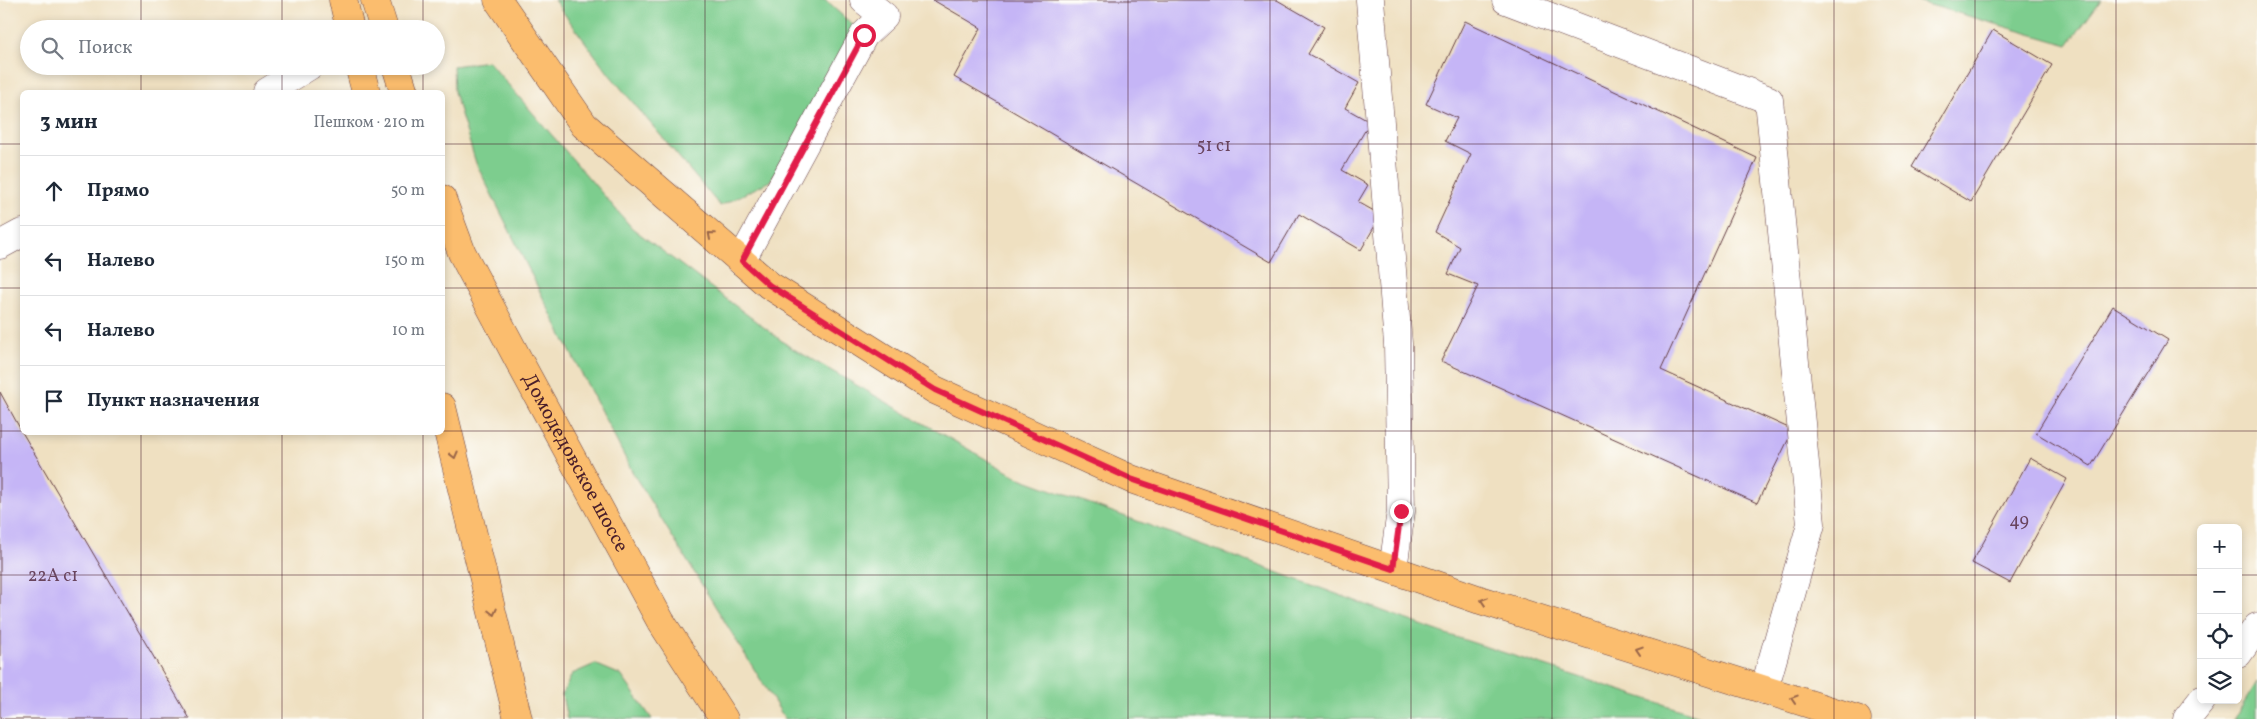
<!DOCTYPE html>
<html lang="ru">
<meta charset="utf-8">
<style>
body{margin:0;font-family:Vollkorn,serif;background:#f6f6f7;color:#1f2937}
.controls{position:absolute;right:15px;bottom:15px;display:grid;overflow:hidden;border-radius:8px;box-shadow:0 2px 8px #0003}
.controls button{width:45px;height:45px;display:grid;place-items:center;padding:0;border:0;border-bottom:1px solid #e0e1e3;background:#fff;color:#1f2937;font:25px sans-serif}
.stop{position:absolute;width:15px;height:15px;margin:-11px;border:4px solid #e11d48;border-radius:50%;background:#fff}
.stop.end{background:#e11d48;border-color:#fff;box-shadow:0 1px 5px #0008}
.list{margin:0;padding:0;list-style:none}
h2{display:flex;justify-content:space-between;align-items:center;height:65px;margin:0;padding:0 20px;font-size:21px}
h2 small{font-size:16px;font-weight:400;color:#747a83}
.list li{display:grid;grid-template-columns:32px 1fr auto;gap:15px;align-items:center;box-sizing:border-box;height:70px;padding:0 20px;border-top:1px solid #e0e1e3}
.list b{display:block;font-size:19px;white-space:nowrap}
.list em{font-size:16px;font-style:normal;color:#747a83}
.icon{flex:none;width:28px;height:28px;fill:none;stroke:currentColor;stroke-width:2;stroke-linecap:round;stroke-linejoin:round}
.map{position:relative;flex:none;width:2257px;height:719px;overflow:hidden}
.search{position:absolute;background:#fff;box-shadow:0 2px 8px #0003;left:20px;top:20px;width:425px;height:55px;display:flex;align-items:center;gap:12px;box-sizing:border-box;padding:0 18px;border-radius:28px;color:#747a83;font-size:19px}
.panel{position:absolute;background:#fff;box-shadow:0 2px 8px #0003;left:20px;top:90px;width:425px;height:345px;border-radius:8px}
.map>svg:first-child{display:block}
.green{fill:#7dcd8e;stroke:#64765c}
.building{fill:#c5b5f6}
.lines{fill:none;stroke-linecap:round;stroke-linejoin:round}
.minor-casing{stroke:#633c42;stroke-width:29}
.major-casing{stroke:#633c42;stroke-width:29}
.minor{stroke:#fff;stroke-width:28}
.major{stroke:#fbbd6e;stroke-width:28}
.oneway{stroke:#9a6649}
.route{stroke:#e11d48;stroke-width:6}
.grid{fill:none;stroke:#4a1f2b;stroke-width:1;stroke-opacity:0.55}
.labels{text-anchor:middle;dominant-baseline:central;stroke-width:4;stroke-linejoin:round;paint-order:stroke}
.number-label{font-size:18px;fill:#69445e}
.street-label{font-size:20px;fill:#4a1f2b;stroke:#fdfcf7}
</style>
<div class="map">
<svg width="2257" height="719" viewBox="0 0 2257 719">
<rect width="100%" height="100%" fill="#fdfcf7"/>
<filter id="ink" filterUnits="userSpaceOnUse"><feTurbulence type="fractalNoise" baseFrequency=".02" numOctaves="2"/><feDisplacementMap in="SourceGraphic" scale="10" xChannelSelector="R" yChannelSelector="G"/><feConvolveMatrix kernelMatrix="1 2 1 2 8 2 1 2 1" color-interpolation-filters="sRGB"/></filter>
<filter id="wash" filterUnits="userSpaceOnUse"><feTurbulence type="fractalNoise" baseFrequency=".0096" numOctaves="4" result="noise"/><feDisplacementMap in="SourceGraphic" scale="20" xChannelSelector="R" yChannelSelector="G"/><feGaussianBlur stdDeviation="1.12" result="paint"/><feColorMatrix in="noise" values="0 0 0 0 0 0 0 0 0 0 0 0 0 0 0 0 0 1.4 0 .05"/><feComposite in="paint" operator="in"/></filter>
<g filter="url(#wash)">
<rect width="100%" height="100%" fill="#efe0c1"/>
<g class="green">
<polygon points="554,0 825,0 864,35 770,181 720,206 609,74"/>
<polygon points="1913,0 2101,0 2068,45"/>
<polygon points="488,61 632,228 790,347 1017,477 1443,633 1709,719 785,719 634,475 556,324 476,163 454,92 453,66"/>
<polygon points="595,664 621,675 652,719 567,719 562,695 572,674"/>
<polygon points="2257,682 2257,719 2234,719"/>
</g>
<g id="blocks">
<g class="building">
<polygon points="933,0 1277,0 1324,27 1308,54 1359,83 1345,108 1370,122 1342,170 1368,185 1358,202 1381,215 1361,250 1299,214 1271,262 954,77 981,28"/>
<polygon points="1465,21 1757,158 1661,370 1793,430 1757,503 1441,361 1478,286 1448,274 1460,247 1435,232 1471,154 1445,141 1457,118 1426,104"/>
<polygon points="1993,30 2052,65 1971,202 1912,167"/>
<polygon points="2113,306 2168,340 2091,466 2036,433"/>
<polygon points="0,392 22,432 190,719 0,719"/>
<polygon points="2030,458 2067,479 2010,583 1972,563"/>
</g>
</g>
</g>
<g filter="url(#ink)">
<use href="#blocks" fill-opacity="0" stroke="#633c42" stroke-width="1"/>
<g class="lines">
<defs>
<g id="minor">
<polyline points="1370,0 1398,344 1401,511 1393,569"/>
<polyline points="1506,0 1769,100 1811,524 1764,690"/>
<polyline points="267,92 309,66"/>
<polyline points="0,245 22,233"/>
<polyline points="741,261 864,35 884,16 864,0"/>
<polyline points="2238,654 2257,627"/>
<polyline points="2187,719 2202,700"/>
</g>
<g id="major">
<polyline points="343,0 350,29"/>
<polyline points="375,0 384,29"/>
<polyline points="498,0 584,125 769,285 935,390 1131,479 1480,600 1857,719"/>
<polyline points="359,66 366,92"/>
<polyline points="396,66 404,92"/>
<path id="s1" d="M442,199L462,253L519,361L660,620L724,719"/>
<polyline points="442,407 518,719"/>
</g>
</defs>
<use href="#minor" class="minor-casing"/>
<use href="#major" class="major-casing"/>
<use href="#minor" class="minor"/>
<use href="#major" class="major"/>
</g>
<defs><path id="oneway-chevron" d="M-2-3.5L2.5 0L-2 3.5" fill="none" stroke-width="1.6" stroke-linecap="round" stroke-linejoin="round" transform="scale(1.25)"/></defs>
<g class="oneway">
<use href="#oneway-chevron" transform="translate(711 235) rotate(-139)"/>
<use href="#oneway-chevron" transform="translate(454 455) rotate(76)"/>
<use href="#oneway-chevron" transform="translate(1484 601) rotate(-162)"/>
<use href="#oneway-chevron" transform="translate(493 612) rotate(77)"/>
<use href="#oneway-chevron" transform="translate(1639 650) rotate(-162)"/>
<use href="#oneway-chevron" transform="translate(1794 699) rotate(-162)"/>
</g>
</g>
<g class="lines" filter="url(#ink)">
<polyline class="route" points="864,35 742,261 769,285 935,390 1131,479 1393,569 1401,511"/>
</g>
<path class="grid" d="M141,0V29M282,0V29M423,0V29M564,0V719M705,0V719M846,0V719M987,0V719M1128,0V719M1270,0V719M1411,0V719M1552,0V719M1693,0V719M1834,0V719M1975,0V719M2116,0V719M141,66V92M282,66V92M423,66V92M0,144H22M442,144H2257M0,288H22M442,288H2257M0,431H22M442,431H2257M141,432V719M282,432V719M423,432V719M0,575H2201M2238,575H2257"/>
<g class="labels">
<g class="number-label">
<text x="1214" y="146">51 с1</text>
<text x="2019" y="521">49</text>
<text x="53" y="576">22А с1</text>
</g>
<g class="street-label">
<text stroke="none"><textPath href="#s1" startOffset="296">Домодедовское шоссе</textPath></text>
</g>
</g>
</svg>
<div class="controls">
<button>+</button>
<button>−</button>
<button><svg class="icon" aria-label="locate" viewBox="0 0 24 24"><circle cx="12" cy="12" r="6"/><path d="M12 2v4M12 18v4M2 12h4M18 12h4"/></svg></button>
<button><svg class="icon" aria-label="layers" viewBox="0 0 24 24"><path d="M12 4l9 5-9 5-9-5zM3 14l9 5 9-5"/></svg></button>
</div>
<div class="stop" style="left:864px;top:35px"></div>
<div class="stop end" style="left:1401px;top:511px"></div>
<div class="search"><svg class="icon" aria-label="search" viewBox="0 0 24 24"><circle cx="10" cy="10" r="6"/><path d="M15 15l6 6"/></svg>Поиск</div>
<section class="panel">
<h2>3 мин<small>Пешком · 210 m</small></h2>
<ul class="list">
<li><svg class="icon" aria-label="ahead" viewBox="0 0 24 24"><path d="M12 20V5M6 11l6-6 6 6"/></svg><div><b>Прямо</b></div><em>50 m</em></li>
<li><svg class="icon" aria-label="left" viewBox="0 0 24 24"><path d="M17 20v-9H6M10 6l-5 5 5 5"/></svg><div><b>Налево</b></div><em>150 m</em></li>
<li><svg class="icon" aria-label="left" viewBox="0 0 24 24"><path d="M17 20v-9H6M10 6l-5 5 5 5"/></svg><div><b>Налево</b></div><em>10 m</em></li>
<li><svg class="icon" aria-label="arrive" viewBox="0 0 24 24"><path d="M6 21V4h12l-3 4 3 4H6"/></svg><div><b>Пункт назначения</b></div></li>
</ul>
</section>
</div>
